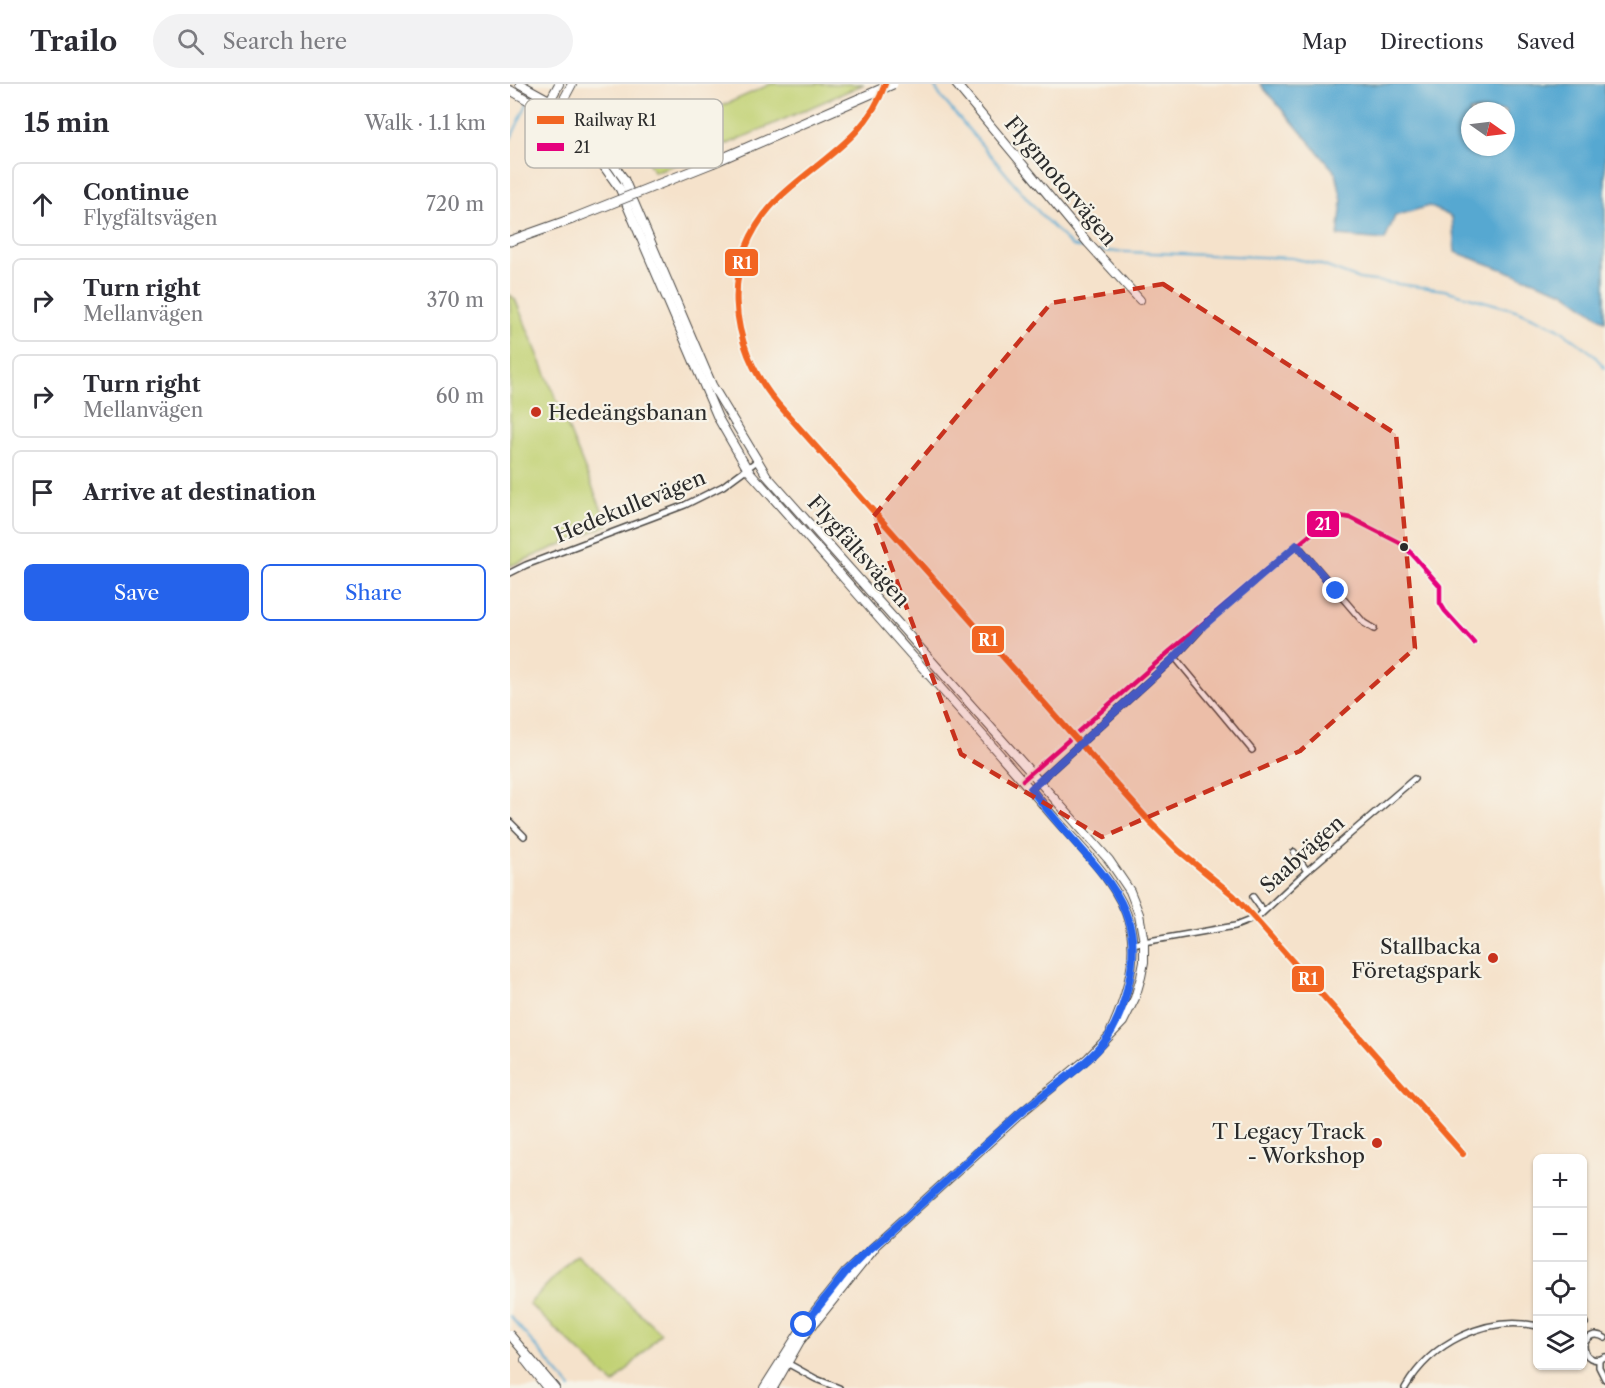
<!DOCTYPE html>
<meta charset="utf-8">
<style>
body{margin:0;font-family:"Libre Caslon Text",serif;background:#f2f2f3;color:#2b2b33}
.controls{position:absolute;right:18px;bottom:18px;display:grid;overflow:hidden;border-radius:9px;box-shadow:0 2px 4px #0004}
.controls button{width:54px;height:54px;display:grid;place-items:center;padding:0;border:0;border-bottom:2px solid #e1e1e2;background:#fff;color:#2b2b33;font:30px sans-serif}
.compass{position:absolute;left:951px;top:18px;width:54px;height:54px;border-radius:50%;background:#fff;box-shadow:0 2px 4px #0004;rotate:104deg}
.stop{position:absolute;width:18px;height:18px;margin:-14px;border:4px solid #2563eb;border-radius:50%;background:#fff}
.stop.end{background:#2563eb;border-color:#fff;box-shadow:0 2px 6px #0008}
.list{margin:0;padding:0;list-style:none}
h2{display:flex;justify-content:space-between;align-items:center;height:78px;margin:0;padding:0 24px;font-size:26px}
h2 small{font-size:20px;font-weight:400;color:#7c7c81}
.list li{display:grid;grid-template-columns:39px 1fr auto;gap:18px;align-items:center;box-sizing:border-box;height:84px;margin:0 12px 12px;padding:0 12px;border:2px solid #e1e1e2;border-radius:9px}
.list b{display:block;font-size:22px;white-space:nowrap}
.list p{margin:0;font-size:20px;white-space:nowrap;color:#7c7c81}
.list em{font-size:20px;font-style:normal;color:#7c7c81}
.actions{display:flex;gap:12px;padding:18px 24px}
.actions a{flex:1;padding:14px 0;border:2px solid #2563eb;border-radius:9px;text-align:center;font-size:21px;color:#2563eb}
.actions .main{background:#2563eb;color:#fff}
.icon{flex:none;width:33px;height:33px;fill:none;stroke:currentColor;stroke-width:2;stroke-linecap:round;stroke-linejoin:round}
.map{position:relative;flex:none;width:1095px;height:1304px;overflow:hidden}
header{display:flex;align-items:center;gap:36px;box-sizing:border-box;height:84px;padding:0 30px;background:#fff;border-bottom:2px solid #e1e1e2}
header strong{font-size:28px}
nav{display:flex;gap:33px;margin-inline-start:auto;font-size:21px}
.search{width:420px;height:54px;background:#f2f2f3;display:flex;align-items:center;gap:15px;box-sizing:border-box;padding:0 21px;border-radius:33px;color:#7c7c81;font-size:22px}
main{display:flex}
aside{flex:1;background:#fff}
.map>svg:first-child{display:block}
.green{fill:#c1d173;stroke:#767e4f;stroke-width:1.5}
.water{fill:#56a8d1;stroke:#406a7e;stroke-width:1.5;fill-rule:evenodd}
.lines{fill:none;stroke-linecap:round;stroke-linejoin:round}
.stream{stroke:#56a8d1;stroke-width:2}
.street-casing{stroke:#494643;stroke-width:8}
.secondary-casing{stroke:#494643;stroke-width:10}
.highway-casing{stroke:#494643;stroke-width:11}
.street{stroke:#fff;stroke-width:5}
.secondary{stroke:#fff;stroke-width:8}
.highway{stroke:#fff;stroke-width:9}
.highway-bridge-casing{stroke:#494643;stroke-width:11;stroke-linecap:butt}
.highway-bridge{stroke:#fff;stroke-width:9}
.bus-1-casing{stroke:#f7f3e8;stroke-width:9}
.bus-1{stroke:#e5007d;stroke-width:4.5}
.rail-1-casing{stroke:#f7f3e8;stroke-width:10}
.rail-1{stroke:#f26522;stroke-width:6}
.route{stroke:#2563eb;stroke-width:8}
.marked{fill:#c8321e;fill-opacity:0.2;stroke:#c8321e;stroke-width:4.5;stroke-dasharray:12 8;stroke-linejoin:round}
.poi-dot{fill:#c8321e;stroke:#f7f3e8;stroke-width:2}
.bus-dot{fill:#2b2b2b;stroke:#f7f3e8;stroke-width:2}
.labels{text-anchor:middle;dominant-baseline:central;stroke-width:4.5;stroke-linejoin:round;paint-order:stroke}
.street-label{font-size:21px;fill:#2b2b2b;stroke:#f7f3e8}
.poi-label{font-size:21px;fill:#2b2b2b;stroke:#f7f3e8;text-anchor:end}
.key{fill:#f7f3e8;stroke:#bab7af;stroke-width:1.5}
.key-label{font-size:16px;fill:#2b2b2b}
.line-badge{stroke:#f7f3e8;stroke-width:2}
.badge-label{font-size:16px;text-anchor:middle;font-weight:bold;fill:#fff}
</style>
<header>
<strong>Trailo</strong>
<div class="search"><svg class="icon" aria-label="search" viewBox="0 0 24 24"><circle cx="10" cy="10" r="6"/><path d="M15 15l6 6"/></svg>Search here</div>
<nav><a>Map</a><a>Directions</a><a>Saved</a></nav>
</header>
<main>
<aside>
<h2>15 min<small>Walk · 1.1 km</small></h2>
<ul class="list">
<li><svg class="icon" aria-label="ahead" viewBox="0 0 24 24"><path d="M12 20V5M6 11l6-6 6 6"/></svg><div><b>Continue</b><p>Flygfältsvägen</p></div><em>720 m</em></li>
<li><svg class="icon" aria-label="right" viewBox="0 0 24 24"><path d="M7 20v-9h11M14 6l5 5-5 5"/></svg><div><b>Turn right</b><p>Mellanvägen</p></div><em>370 m</em></li>
<li><svg class="icon" aria-label="right" viewBox="0 0 24 24"><path d="M7 20v-9h11M14 6l5 5-5 5"/></svg><div><b>Turn right</b><p>Mellanvägen</p></div><em>60 m</em></li>
<li><svg class="icon" aria-label="arrive" viewBox="0 0 24 24"><path d="M6 21V4h12l-3 4 3 4H6"/></svg><div><b>Arrive at destination</b></div></li>
</ul>
<div class="actions"><a class="main">Save</a><a>Share</a></div>
</aside>
<div class="map">
<svg width="1095" height="1304" viewBox="0 0 1095 1304">
<rect width="100%" height="100%" fill="#f7f3e8"/>
<filter id="ink" filterUnits="userSpaceOnUse"><feTurbulence type="fractalNoise" baseFrequency=".0167" numOctaves="2"/><feDisplacementMap in="SourceGraphic" scale="12" xChannelSelector="R" yChannelSelector="G"/><feConvolveMatrix kernelMatrix="1 2 1 2 8 2 1 2 1" color-interpolation-filters="sRGB"/></filter>
<filter id="wash" filterUnits="userSpaceOnUse"><feTurbulence type="fractalNoise" baseFrequency=".008" numOctaves="4" result="noise"/><feDisplacementMap in="SourceGraphic" scale="24" xChannelSelector="R" yChannelSelector="G"/><feGaussianBlur stdDeviation="1.35" result="paint"/><feColorMatrix in="noise" values="0 0 0 0 0 0 0 0 0 0 0 0 0 0 0 0 0 1.4 0 .05"/><feComposite in="paint" operator="in"/></filter>
<g filter="url(#wash)">
<rect width="100%" height="100%" fill="#f5e2cb"/>
<g class="green">
<polygon points="261,0 354,0 195,70 144,88 137,76 204,47 191,31"/>
<polygon points="0,211 5,215 98,441 0,482"/>
<polygon points="66,1170 151,1249 104,1300 19,1220"/>
</g>
<path class="water" d="M750,0H1095V237L1054,208L945,168L942,133L919,122L885,132L875,156L828,152L832,117L826,89ZM960,27H996V63H960Z"/>
<g class="lines">
<g class="stream">
<polyline points="423,0 431,13 533,133 562,162 581,166"/>
<polyline points="0,56 17,20 20,9"/>
<polyline points="590,167 782,174 809,180 849,195 934,206 1009,227 1048,244 1082,269 1095,284"/>
<polyline points="0,1232 61,1304"/>
</g>
</g>
</g>
<g filter="url(#ink)">
<g class="lines">
<defs>
<g id="street">
<polyline points="787,461 854,539 864,545"/>
<polyline points="0,489 16,481 175,421 213,402 247,377"/>
<polyline points="663,571 742,666"/>
<polyline points="513,696 660,567 824,431 841,434 890,459 902,470 930,502 930,519 935,527 964,559"/>
<polyline points="521,705 665,573 690,546"/>
<polyline points="0,738 14,752"/>
<polyline points="784,768 797,787"/>
<polyline points="743,813 753,827"/>
<polyline points="622,860 725,842 748,833 797,787 904,695"/>
<polyline points="1072,1240 1075,1239"/>
<path d="M1095,1254C1086,1248 1078,1251 1074,1261C1074,1274 1085,1279 1095,1273"/>
<polyline points="1089,1276 1089,1283 1095,1295"/>
<polyline points="277,1279 306,1295 329,1304"/>
<path d="M895,1304C921,1259 975,1231 1028,1242"/>
</g>
<g id="secondary">
<polyline points="10,0 39,16 63,33 85,55 114,95 202,301 257,392 599,776 620,807 629,830 634,858 634,878 631,893 625,914 613,938 578,974 510,1030 335,1189 294,1241 254,1304"/>
<polyline points="446,0 578,159 630,216"/>
<path d="M0,6L35,26L53,39L80,63L110,105L208,334L238,386C294,448 348,511 404,574C448,624 493,673 536,724C565,759 609,796 620,841C628,877 616,915 601,947"/>
<polyline points="38,20 49,0"/>
<polyline points="48,26 62,0"/>
<polyline points="0,1251 45,1304"/>
<polyline points="15,1276 37,1304"/>
<polyline points="263,1304 290,1257 364,1165"/>
</g>
<polyline id="highway" points="0,157 62,135"/>
</defs>
<use href="#street" class="street-casing"/>
<use href="#secondary" class="secondary-casing"/>
<use href="#highway" class="highway-casing"/>
<use href="#street" class="street"/>
<use href="#secondary" class="secondary"/>
<use href="#highway" class="highway"/>
<defs>
<polyline id="highway-bridge" points="62,135 202,79 383,0"/>
</defs>
<use href="#highway-bridge" class="highway-bridge-casing"/>
<use href="#highway-bridge" class="highway-bridge"/>
<defs>
<polyline id="bus-1" points="513,696 660,567 824,431 841,434 890,459 902,470 930,502 930,519 935,527 964,559"/>
</defs>
<use href="#bus-1" class="bus-1-casing"/>
<use href="#bus-1" class="bus-1"/>
<defs>
<path id="rail-1" d="M375,0C357,55 305,78 267,116C209,175 217,260 268,320L641,739L668,766L723,811L745,835L953,1070"/>
</defs>
<use href="#rail-1" class="rail-1-casing"/>
<use href="#rail-1" class="rail-1"/>
</g>
</g>
<g class="lines" filter="url(#ink)">
<path class="route" d="M294,1241L335,1189L354,1170C408,1126 457,1076 509,1030C535,1008 580,980 598,953C616,924 629,872 619,839C609,805 587,783 564,757C549,741 535,723 521,705L665,573L693,542L787,461L826,507"/>
</g>
<path class="marked" d="M653,200L886,350L905,564L790,667L592,753L451,670L363,433L541,219Z"/>
<g class="poi-dot">
<circle cx="26" cy="328" r="6"/>
<circle cx="983" cy="874" r="6"/>
<circle cx="867" cy="1059" r="6"/>
</g>
<circle class="bus-dot" cx="894" cy="463" r="5"/>
<g class="labels">
<g class="street-label">
<text transform="translate(551 97) rotate(50)">Flygmotorvägen</text>
<text transform="translate(120 422) rotate(-22)">Hedekullevägen</text>
<text transform="translate(349 467) rotate(48)">Flygfältsvägen</text>
<text transform="translate(792 770) rotate(-42)">Saabvägen</text>
</g>
<g class="poi-label">
<text x="38" y="328" text-anchor="start">Hedeängsbanan</text>
<text x="971" y="862">Stallbacka<tspan x="971" dy="24">Företagspark</tspan></text>
<text x="855" y="1047">T Legacy Track<tspan x="855" dy="24">- Workshop</tspan></text>
</g>
</g>
<rect x="15" y="15" width="198" height="69" rx="9" class="key"/>
<rect x="27" y="32" width="27" height="8" fill="#f26522"/>
<rect x="27" y="59" width="27" height="8" fill="#e5007d"/>
<g class="key-label">
<text x="64" y="42">Railway R1</text>
<text x="64" y="69">21</text>
</g>
<g class="line-badge">
<rect x="214" y="164" width="35" height="29" rx="6" fill="#f26522"/>
<rect x="796" y="426" width="34" height="28" rx="6" fill="#e5007d"/>
<rect x="461" y="541" width="34" height="29" rx="6" fill="#f26522"/>
<rect x="781" y="881" width="34" height="28" rx="6" fill="#f26522"/>
</g>
<g class="badge-label">
<text x="232" y="185">R1</text>
<text x="813" y="446">21</text>
<text x="478" y="562">R1</text>
<text x="798" y="901">R1</text>
</g>
</svg>
<div class="controls">
<button>+</button>
<button>−</button>
<button><svg class="icon" aria-label="locate" viewBox="0 0 24 24"><circle cx="12" cy="12" r="6"/><path d="M12 2v4M12 18v4M2 12h4M18 12h4"/></svg></button>
<button><svg class="icon" aria-label="layers" viewBox="0 0 24 24"><path d="M12 4l9 5-9 5-9-5zM3 14l9 5 9-5"/></svg></button>
</div>
<svg class="compass" viewBox="-18 -18 36 36"><path d="M0-13l5 13h-10z" fill="#e53935"/><path d="M0 13l5-13h-10z" fill="#7c7c81"/></svg>
<div class="stop" style="left:294px;top:1241px"></div>
<div class="stop end" style="left:826px;top:507px"></div>
</div>
</main>
